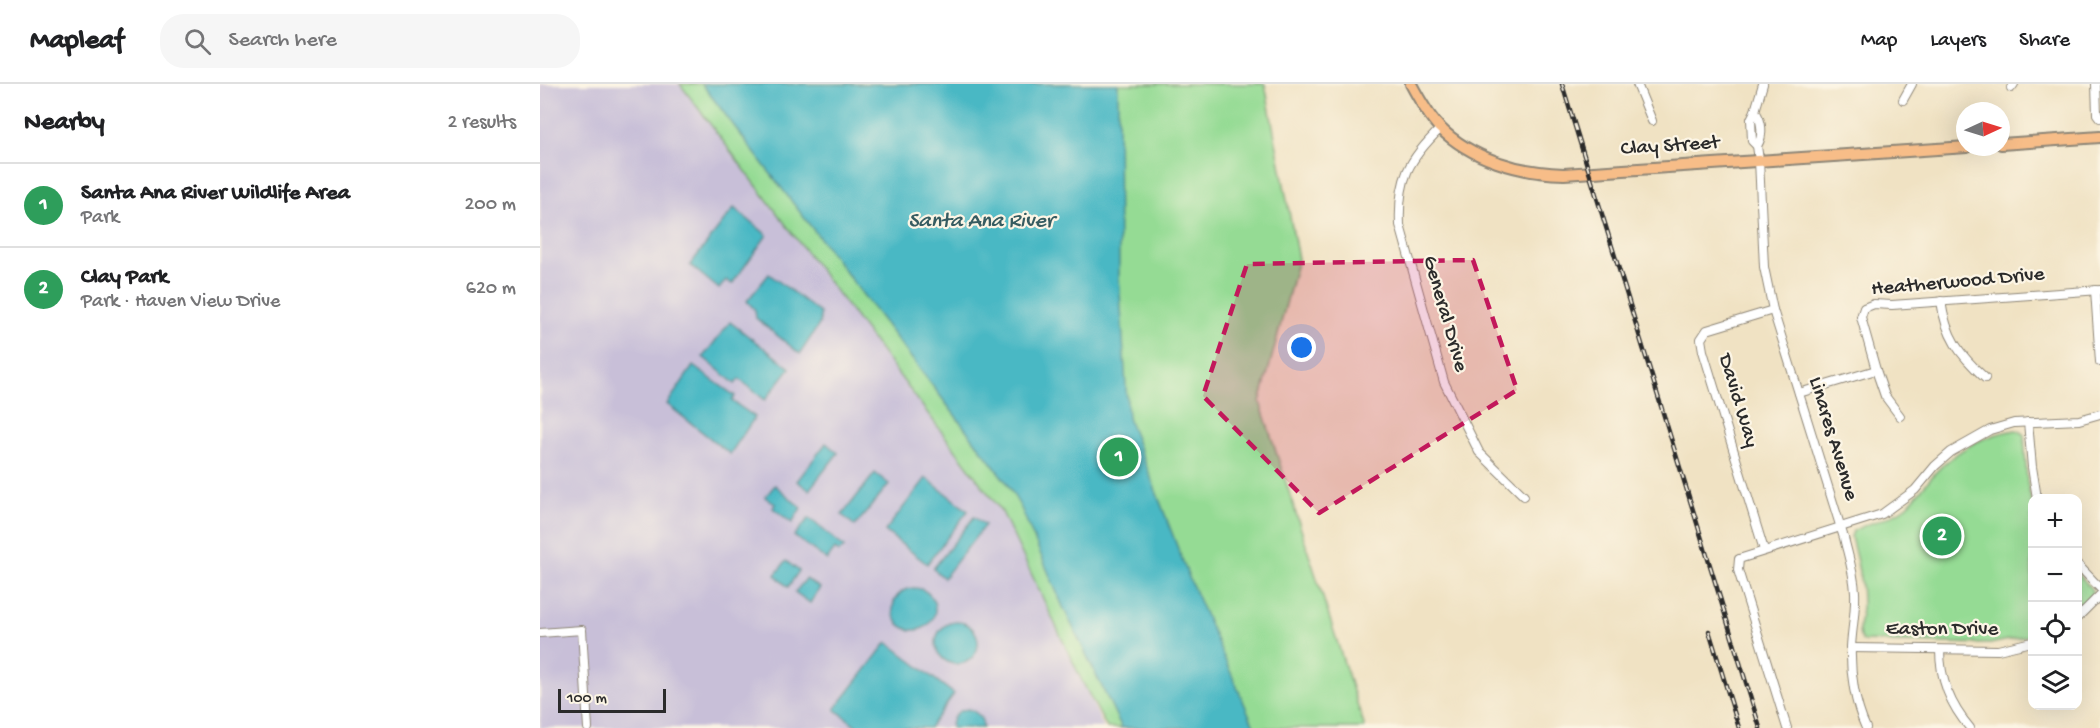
<!DOCTYPE html>
<meta charset="utf-8">
<style>
body{margin:0;font-family:"Gochi Hand",sans-serif;background:#f6f6f6;color:#202124}
.controls{position:absolute;right:18px;bottom:18px;display:grid;overflow:hidden;border-radius:12px;box-shadow:0 6px 24px #0002}
.controls button{width:54px;height:54px;display:grid;place-items:center;padding:0;border:0;border-bottom:2px solid #e0e0e0;background:#fff;color:#202124;font:30px sans-serif}
.compass{position:absolute;left:1416px;top:18px;width:54px;height:54px;border-radius:50%;background:#fff;box-shadow:0 6px 24px #0002;rotate:86deg}
.scale{position:absolute;left:18px;bottom:15px;width:108px;box-sizing:border-box;padding-left:6px;border:3px solid #2b2b2b;border-top:0;font-size:16px;line-height:21px;white-space:nowrap;color:#2b2b2b;-webkit-text-stroke:4px #fcf5e5;paint-order:stroke}
.you{position:absolute;left:762px;top:264px;width:21px;height:21px;margin:-15px;border:4px solid #fff;border-radius:50%;background:#1a73e8;box-shadow:0 0 0 9px #1a73e833}
.badge{display:grid;place-items:center;width:39px;height:39px;border-radius:50%;background:#d93025;color:#fff;font-size:20px;font-weight:700}
.pin{position:absolute;translate:-50% -50%;border:3px solid #fff;box-shadow:0 2px 6px #0006}
.list{margin:0;padding:0;list-style:none}
h2{display:flex;justify-content:space-between;align-items:center;height:78px;margin:0;padding:0 24px;font-size:26px}
h2 small{font-size:20px;font-weight:400;color:#757577}
.list li{display:grid;grid-template-columns:39px 1fr auto;gap:18px;align-items:center;box-sizing:border-box;height:84px;padding:0 24px;border-top:2px solid #e0e0e0}
.list b{display:block;font-size:22px;white-space:nowrap}
.list p{margin:0;font-size:20px;white-space:nowrap;color:#757577}
.list em{font-size:20px;font-style:normal;color:#757577}
.icon{flex:none;width:33px;height:33px;fill:none;stroke:currentColor;stroke-width:2;stroke-linecap:round;stroke-linejoin:round}
.map{position:relative;flex:none;width:1560px;height:644px;overflow:hidden}
header{display:flex;align-items:center;gap:36px;box-sizing:border-box;height:84px;padding:0 30px;background:#fff;border-bottom:2px solid #e0e0e0}
header strong{font-size:28px}
nav{display:flex;gap:33px;margin-inline-start:auto;font-size:21px}
.search{width:420px;height:54px;background:#f6f6f6;display:flex;align-items:center;gap:15px;box-sizing:border-box;padding:0 21px;border-radius:24px;color:#757577;font-size:22px}
main{display:flex}
aside{flex:1;background:#fff}
.map>svg:first-child{display:block}
.industrial{fill:#c8bfd8}
.green{fill:#95db94;stroke:#608360;stroke-width:1.5}
.water{fill:#4ab8c4;stroke:#3a7278;stroke-width:1.5}
.lines{fill:none;stroke-linecap:round;stroke-linejoin:round}
.minor-casing{stroke:#8e8677;stroke-width:10}
.major-casing{stroke:#8e8677;stroke-width:14}
.minor{stroke:#fff;stroke-width:8}
.major{stroke:#f7bd88;stroke-width:10}
.rail-casing{stroke:#2b2b2b;stroke-width:4.5}
.rail{stroke:#fcf5e5;stroke-width:2;stroke-dasharray:7;stroke-linecap:butt}
.marked{fill:#c2185b;fill-opacity:0.2;stroke:#c2185b;stroke-width:4.5;stroke-dasharray:12 8;stroke-linejoin:round}
.labels{text-anchor:middle;dominant-baseline:central;stroke-width:4.5;stroke-linejoin:round;paint-order:stroke}
.street-label{font-size:21px;fill:#2b2b2b;stroke:#fcf5e5}
.water-label{font-size:22px;font-style:italic;fill:#365c61;stroke:#fcf5e5}
</style>
<header>
<strong>Mapleaf</strong>
<div class="search"><svg class="icon" aria-label="search" viewBox="0 0 24 24"><circle cx="10" cy="10" r="6"/><path d="M15 15l6 6"/></svg>Search here</div>
<nav><a>Map</a><a>Layers</a><a>Share</a></nav>
</header>
<main>
<aside>
<h2>Nearby<small>2 results</small></h2>
<ul class="list">
<li><span class="badge" style="background:#2e9e5b">1</span><div><b>Santa Ana River Wildlife Area</b><p>Park</p></div><em>200 m</em></li>
<li><span class="badge" style="background:#2e9e5b">2</span><div><b>Clay Park</b><p>Park · Haven View Drive</p></div><em>620 m</em></li>
</ul>
</aside>
<div class="map">
<svg width="1560" height="644" viewBox="0 0 1560 644">
<rect width="100%" height="100%" fill="#fcf5e5"/>
<filter id="ink" filterUnits="userSpaceOnUse"><feTurbulence type="fractalNoise" baseFrequency=".0167" numOctaves="2"/><feDisplacementMap in="SourceGraphic" scale="12" xChannelSelector="R" yChannelSelector="G"/><feConvolveMatrix kernelMatrix="1 2 1 2 8 2 1 2 1" color-interpolation-filters="sRGB"/></filter>
<filter id="wash" filterUnits="userSpaceOnUse"><feTurbulence type="fractalNoise" baseFrequency=".008" numOctaves="4" result="noise"/><feDisplacementMap in="SourceGraphic" scale="24" xChannelSelector="R" yChannelSelector="G"/><feGaussianBlur stdDeviation="1.35" result="paint"/><feColorMatrix in="noise" values="0 0 0 0 0 0 0 0 0 0 0 0 0 0 0 0 0 1.4 0 .05"/><feComposite in="paint" operator="in"/></filter>
<g filter="url(#wash)">
<rect width="100%" height="100%" fill="#f0e2c3"/>
<polygon class="industrial" points="0,0 140,0 462,428 564,644 0,644"/>
<g class="green">
<polygon points="140,0 725,0 758,175 720,318 825,644 567,644 543,599 462,428"/>
<path d="M1476,346L1481,348L1484,351L1487,398L1492,421V551L1450,560L1322,557C1316,548 1321,534 1322,524C1323,499 1317,477 1311,453L1313,447C1331,437 1352,435 1368,421C1378,411 1386,399 1395,389C1416,366 1446,350 1476,346Z"/>
<polygon points="1538,489 1552,506 1552,510 1538,525"/>
</g>
<g class="water">
<polygon points="162,0 578,0 579,192 588,334 650,496 715,644 582,644 523,523 481,424 466,398"/>
<polygon points="194,124 227,151 192,200 186,196 179,205 150,181"/>
<polygon points="229,190 280,229 280,239 260,270 216,234 215,226 207,217"/>
<polygon points="190,238 250,284 225,316 199,295 195,300 163,273"/>
<polygon points="153,282 195,312 192,317 215,333 190,370 127,320"/>
<polygon points="286,359 298,369 269,406 257,397"/>
<polygon points="335,389 349,400 315,442 302,431"/>
<polygon points="386,394 428,427 387,480 345,447"/>
<polygon points="235,401 261,424 252,439 233,424 235,420 225,413"/>
<polygon points="434,433 445,441 404,494 393,485"/>
<polygon points="269,434 304,463 299,468 295,465 287,476 254,452"/>
<polygon points="246,477 259,487 248,503 235,491"/>
<polygon points="266,495 280,504 270,519 255,508"/>
<circle cx="374" cy="525" r="21"/>
<circle cx="417" cy="559" r="21"/>
<polygon points="347,558 414,610 389,644 319,644 295,625"/>
<path d="M428,625C438,628 443,634 443,644H411C411,633 417,626 428,625Z"/>
</g>
</g>
<g filter="url(#ink)">
<g class="lines">
<defs>
<g id="minor">
<polyline points="1097,0 1112,37"/>
<path d="M1223,0L1215,27L1211,35L1212,57L1217,62L1219,76L1224,183L1233,226L1304,454C1308,471 1314,489 1315,508C1316,526 1312,544 1311,563C1310,590 1315,620 1326,644"/>
<polyline points="1556,0 1557,30 1560,34"/>
<polyline points="1471,4 1474,0"/>
<polyline points="1363,16 1372,0"/>
<path d="M1215,27C1222,37 1224,51 1217,62"/>
<path d="M901,44C868,76 858,95 860,141L904,298L939,368L984,412"/>
<polyline points="1555,206 1560,278"/>
<path d="M1401,217C1406,253 1419,270 1445,294"/>
<polyline points="1259,309 1336,286"/>
<polyline points="1360,332 1345,312 1336,286 1321,233 1324,224 1334,220 1352,221 1560,206"/>
<polyline points="1488,338 1492,383 1497,414"/>
<polyline points="1224,466 1163,267 1161,255 1167,246 1233,226"/>
<polyline points="1538,481 1560,504"/>
<polyline points="1538,533 1560,511"/>
<polyline points="0,549 42,546 48,644"/>
<polyline points="1311,564 1458,566 1492,558"/>
<path d="M1400,566C1400,596 1410,621 1430,644"/>
<polyline points="1247,644 1198,486 1199,475 1342,430 1375,406 1395,382 1411,368 1450,346 1474,339 1539,336 1560,330"/>
</g>
<g id="major">
<path d="M871,0C879,15 888,31 899,43C931,75 980,89 1024,90L1427,63"/>
<polyline points="1461,60 1560,53"/>
</g>
</defs>
<use href="#minor" class="minor-casing"/>
<use href="#major" class="major-casing"/>
<use href="#minor" class="minor"/>
<use href="#major" class="major"/>
<defs>
<g id="rail">
<polyline points="1022,0 1220,644"/>
<polyline points="1169,547 1199,644"/>
</g>
</defs>
<use href="#rail" class="rail-casing"/>
<use href="#rail" class="rail"/>
</g>
</g>
<path class="marked" d="M933,176L977,306L779,429L663,312L707,180Z"/>
<g class="labels">
<g class="street-label">
<text transform="translate(1130 63) rotate(-4)">Clay Street</text>
<text transform="translate(1418 199) rotate(-5)">Heatherwood Drive</text>
<text transform="translate(904 230) rotate(74)">General Drive</text>
<text transform="translate(1197 317) rotate(73)">David Way</text>
<text transform="translate(1292 355) rotate(73)">Linares Avenue</text>
<text x="1402" y="546">Easton Drive</text>
</g>
<g class="water-label">
<text x="441" y="138">Santa Ana River</text>
</g>
</g>
</svg>
<div class="controls">
<button>+</button>
<button>−</button>
<button><svg class="icon" aria-label="locate" viewBox="0 0 24 24"><circle cx="12" cy="12" r="6"/><path d="M12 2v4M12 18v4M2 12h4M18 12h4"/></svg></button>
<button><svg class="icon" aria-label="layers" viewBox="0 0 24 24"><path d="M12 4l9 5-9 5-9-5zM3 14l9 5 9-5"/></svg></button>
</div>
<svg class="compass" viewBox="-18 -18 36 36"><path d="M0-13l5 13h-10z" fill="#e53935"/><path d="M0 13l5-13h-10z" fill="#757577"/></svg>
<div class="scale">100 m</div>
<div class="you"></div>
<div class="pin badge" style="left:579px;top:373px;background:#2e9e5b">1</div>
<div class="pin badge" style="left:1402px;top:452px;background:#2e9e5b">2</div>
</div>
</main>
